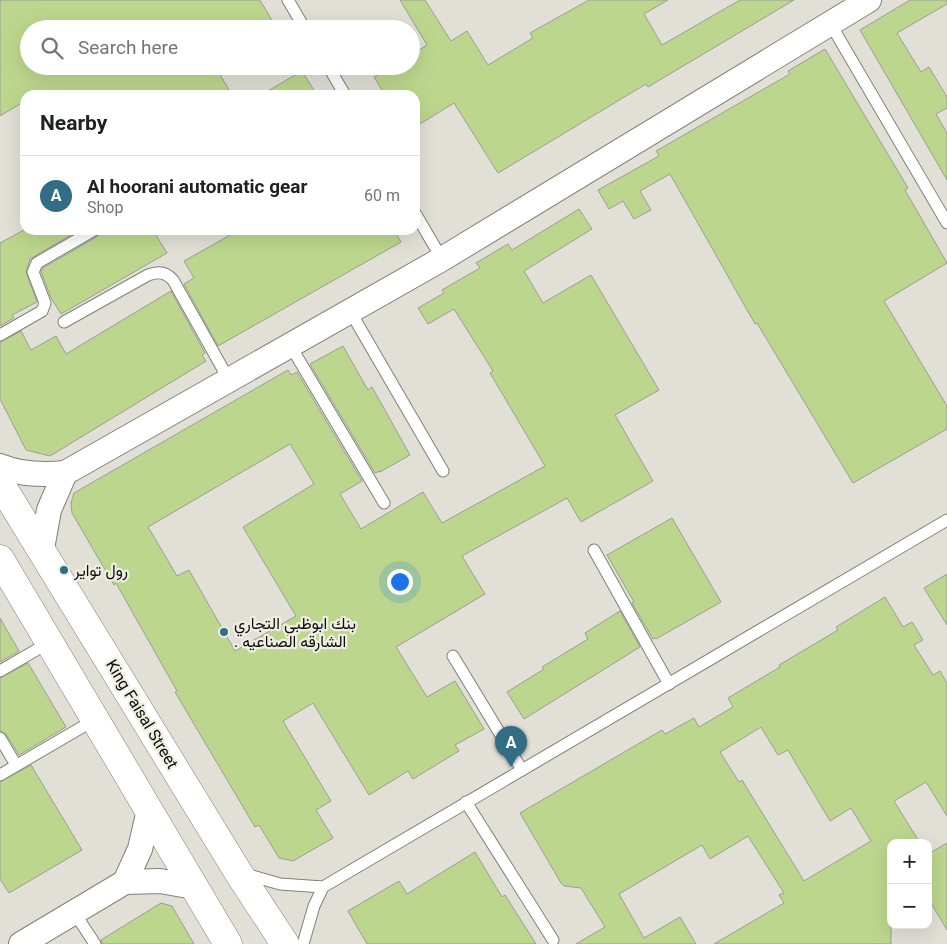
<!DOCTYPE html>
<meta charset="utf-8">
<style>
body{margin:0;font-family:Roboto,Vazirmatn,sans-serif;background:#f6f6f6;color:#202124}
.controls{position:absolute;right:15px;bottom:15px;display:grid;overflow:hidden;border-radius:10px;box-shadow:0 5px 20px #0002}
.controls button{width:45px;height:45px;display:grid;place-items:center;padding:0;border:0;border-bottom:1px solid #e0e0e0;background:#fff;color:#202124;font:25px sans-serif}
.you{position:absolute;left:399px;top:581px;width:18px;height:18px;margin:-12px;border:4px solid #fff;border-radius:50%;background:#1a73e8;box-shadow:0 0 0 8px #1a73e833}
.badge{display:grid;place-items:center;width:32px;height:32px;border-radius:50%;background:#326d85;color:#fff;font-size:16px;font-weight:700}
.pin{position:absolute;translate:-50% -41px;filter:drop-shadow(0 1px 2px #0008)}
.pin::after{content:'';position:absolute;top:26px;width:18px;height:15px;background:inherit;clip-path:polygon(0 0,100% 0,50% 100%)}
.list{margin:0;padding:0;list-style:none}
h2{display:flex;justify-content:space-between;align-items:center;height:65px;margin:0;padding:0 20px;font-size:21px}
h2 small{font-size:16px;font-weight:400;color:#757577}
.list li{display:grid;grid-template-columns:32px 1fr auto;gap:15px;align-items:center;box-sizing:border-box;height:80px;padding:0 20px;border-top:1px solid #e0e0e0}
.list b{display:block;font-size:19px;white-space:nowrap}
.list p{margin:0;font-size:16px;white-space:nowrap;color:#757577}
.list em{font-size:16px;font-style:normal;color:#757577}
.icon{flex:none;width:28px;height:28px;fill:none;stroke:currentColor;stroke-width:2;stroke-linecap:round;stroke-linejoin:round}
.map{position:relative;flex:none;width:947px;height:944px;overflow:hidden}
.search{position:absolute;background:#fff;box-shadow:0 5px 20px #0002;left:20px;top:20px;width:400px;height:55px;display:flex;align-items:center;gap:12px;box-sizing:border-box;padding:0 18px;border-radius:28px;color:#757577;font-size:19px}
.panel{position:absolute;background:#fff;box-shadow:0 5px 20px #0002;left:20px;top:90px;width:400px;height:145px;border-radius:15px}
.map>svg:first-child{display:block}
.building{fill:#bcd78d;stroke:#9a9e94;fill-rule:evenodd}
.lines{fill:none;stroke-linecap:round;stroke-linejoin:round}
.lane-casing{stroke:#818076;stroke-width:13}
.street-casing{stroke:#818076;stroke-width:26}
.primary-casing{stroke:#818076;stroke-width:29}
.lane{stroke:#fff;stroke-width:11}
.street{stroke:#fff;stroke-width:24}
.primary{stroke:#fff;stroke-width:28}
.poi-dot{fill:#326d85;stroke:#efeee3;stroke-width:2}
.labels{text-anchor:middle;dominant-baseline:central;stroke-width:4.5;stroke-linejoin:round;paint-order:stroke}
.poi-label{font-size:16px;fill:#0e0d0a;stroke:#efeee3;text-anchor:start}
.street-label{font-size:16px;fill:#0e0d0a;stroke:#efeee3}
</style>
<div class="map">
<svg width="947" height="944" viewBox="0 0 947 944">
<rect width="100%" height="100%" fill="#e2e0d6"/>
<g class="building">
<polygon points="0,0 260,0 277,29 29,29 29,66 215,66 232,95 25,95 25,101 0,116"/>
<polygon points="400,0 425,0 451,41 467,31 488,65 533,38 530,33 589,0 668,0 644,14 662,45 740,0 794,0 648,87 646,84 498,173 454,103 415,127 415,95 385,95 374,77 392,66 411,66 411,55 427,45"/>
<polygon points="910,0 947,0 947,4 897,33 921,72 929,67 947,97 947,108 936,114 947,133 947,180 860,30"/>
<polygon points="825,49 908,188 905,190 947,263 884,301 947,406 947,429 853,483 757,323 755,324 670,174 640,191 651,210 634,219 623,201 609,209 598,190 659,156 656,151 790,74 788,71"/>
<polygon points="302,71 317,95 261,95"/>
<path d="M579,209L592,229L524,271L543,303L591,275L659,390L615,415L653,481L581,522L567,498L462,556L485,594L396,647L427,697L455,681L484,729L455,745L459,751L413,779L408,771L369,795L313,703L283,721L331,801L316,810L333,838L293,861L279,858L259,825L255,827L175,692L177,691L116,583L114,585L72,513L71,503L74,493L288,370L291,375L297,372L362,481L340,494L361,529L423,492L442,523L545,466L490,373L493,371L454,309L428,324L418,308L444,293L442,290L480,268L476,263L508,244L512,250ZM290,444L314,484L243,527L296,616L235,651L189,570L177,576L148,527Z"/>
<polygon points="24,230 79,230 30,259 26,272 37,302 12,315 14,318 0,326 0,243"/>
<polygon points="101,230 153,230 167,253 61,314 51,298 41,272 43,268 98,236"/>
<polygon points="239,230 394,230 401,242 218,346 184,284 194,278 184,261"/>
<polygon points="171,291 205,353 202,355 206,361 50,456 26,450 0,399 0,342 21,331 31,350 56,336 66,354"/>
<polygon points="343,346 368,390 372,387 410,455 380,472 380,471 375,473 310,364"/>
<polygon points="672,518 721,602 656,639 655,638 653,639 632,603 634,602 607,555"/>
<polygon points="947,574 947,625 924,588"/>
<path d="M885,597L903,627L912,622L923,640L914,645L933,675L940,671L947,683V816L926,782L894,801L920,843H891V944H714L784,903L779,895L784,893L748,836L710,859L702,845L619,894L644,938L680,917L696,944H576L605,927L581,888L564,886L561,883L520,813L662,730L665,734L694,718L699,727L733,707L728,698L780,667L779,665L838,630L836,627ZM761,727L778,755L788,750L830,821L851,808L871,841L804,881L742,780L739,782L720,752Z"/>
<polygon points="620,611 640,647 524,719 507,692 544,669 542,667 588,639 585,633"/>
<polygon points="0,618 19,651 0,662"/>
<polygon points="28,663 66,727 19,755 6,734 0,731 0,678"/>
<polygon points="31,765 82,850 9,893 0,879 0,782"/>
<polygon points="947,843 947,930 928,898 928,854"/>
<polygon points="475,852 502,897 505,895 536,944 367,944 348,911 399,881 407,894"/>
<polygon points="161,903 172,906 194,944 102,944 101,940"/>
</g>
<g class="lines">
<defs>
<g id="lane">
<polyline points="288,0 305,29"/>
<polyline points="830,23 947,223"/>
<polyline points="328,66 345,95"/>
<polyline points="415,213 442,259"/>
<polyline points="350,311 443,471"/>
<path d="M64,322L148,275C158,271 166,272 173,280L229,380"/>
<polyline points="0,335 42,311 45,303 33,272 37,263 94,230"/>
<polyline points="290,345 384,503"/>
<polyline points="594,550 669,684"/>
<polyline points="453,656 522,770"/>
<polyline points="0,671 50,642"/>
<polyline points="0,738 16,765"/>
<polyline points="0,775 96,719"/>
<polyline points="466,802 553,940"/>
<polyline points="245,874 280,884 323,887 947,520"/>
<polyline points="74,912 95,944"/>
<polyline points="303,944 314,906 323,887"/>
</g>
<g id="street">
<path d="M0,466C21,475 43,475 65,473L442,259L869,0"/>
<polyline points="42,549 49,510 65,473"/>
<polyline points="125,882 140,849 149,810"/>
<polyline points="21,944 125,882 160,881 194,887"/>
</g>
<g id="primary">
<polyline points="0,483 238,872 285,944"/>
<polyline points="0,559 228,944"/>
</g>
</defs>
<use href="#lane" class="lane-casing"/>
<use href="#street" class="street-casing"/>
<use href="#primary" class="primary-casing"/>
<use href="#lane" class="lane"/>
<use href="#street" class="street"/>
<use href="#primary" class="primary"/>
</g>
<g class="poi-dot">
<circle cx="64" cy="570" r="5"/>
<circle cx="224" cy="632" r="5"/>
</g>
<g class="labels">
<g class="poi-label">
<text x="74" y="570">رول تواير</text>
<text x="234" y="623">بنك ابوظبي التجاري<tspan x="234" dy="18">. الشارقه الصناعيه</tspan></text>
</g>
<g class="street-label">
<text transform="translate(142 714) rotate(59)">King Faisal Street</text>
</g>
</g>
</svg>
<div class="controls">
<button>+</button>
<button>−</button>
</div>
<div class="you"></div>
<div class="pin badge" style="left:511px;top:767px">A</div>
<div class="search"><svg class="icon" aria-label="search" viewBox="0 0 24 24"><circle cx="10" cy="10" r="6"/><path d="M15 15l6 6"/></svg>Search here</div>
<section class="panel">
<h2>Nearby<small></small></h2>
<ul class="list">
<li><span class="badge">A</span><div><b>Al hoorani automatic gear</b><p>Shop</p></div><em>60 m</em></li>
</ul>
</section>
</div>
